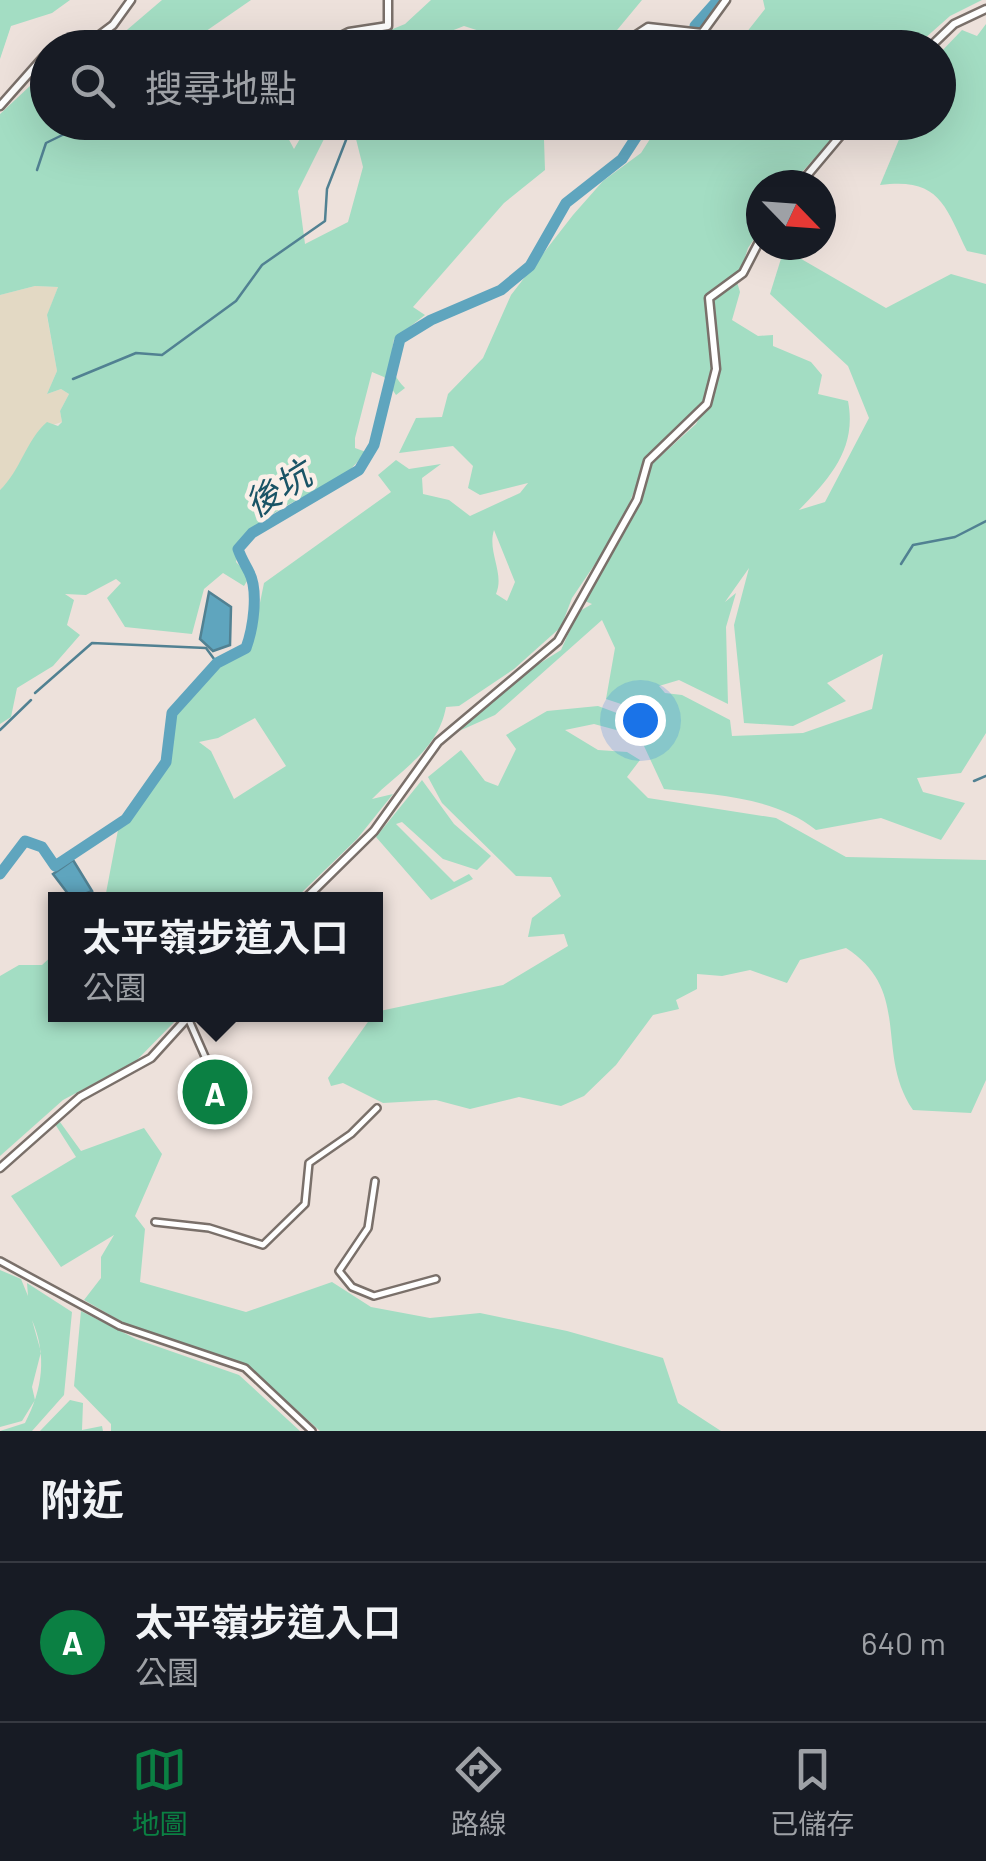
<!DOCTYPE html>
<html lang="zh-TW">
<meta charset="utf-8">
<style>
body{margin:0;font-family:Barlow,"Noto Sans TC",sans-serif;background:#242831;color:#f1f3f6}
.compass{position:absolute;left:746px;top:170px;width:90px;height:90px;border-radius:50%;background:#171b24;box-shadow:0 10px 40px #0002;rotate:115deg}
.you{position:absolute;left:640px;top:720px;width:35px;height:35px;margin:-25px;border:8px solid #fff;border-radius:50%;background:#1a73e8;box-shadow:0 0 0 15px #1a73e833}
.badge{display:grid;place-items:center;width:65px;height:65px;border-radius:50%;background:#0b8043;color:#fff;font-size:32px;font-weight:700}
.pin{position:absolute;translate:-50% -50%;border:5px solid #fff;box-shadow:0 2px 10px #0006}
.popup{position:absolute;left:48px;top:892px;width:335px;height:130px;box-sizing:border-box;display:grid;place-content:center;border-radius:0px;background:#171b24;filter:drop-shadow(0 2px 8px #0005);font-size:32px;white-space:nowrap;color:#9ea1a6}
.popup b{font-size:38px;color:#f1f3f6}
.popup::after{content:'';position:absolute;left:50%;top:100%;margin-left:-20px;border:20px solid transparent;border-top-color:#171b24}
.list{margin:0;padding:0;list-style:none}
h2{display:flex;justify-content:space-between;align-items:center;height:130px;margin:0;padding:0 40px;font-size:42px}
h2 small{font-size:32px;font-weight:400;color:#9ea1a6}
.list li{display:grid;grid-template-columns:65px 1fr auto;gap:30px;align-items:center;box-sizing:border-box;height:160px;padding:0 40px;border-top:2px solid #363941}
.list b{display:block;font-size:38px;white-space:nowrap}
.list p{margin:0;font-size:32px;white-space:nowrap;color:#9ea1a6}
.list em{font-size:32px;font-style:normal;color:#9ea1a6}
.icon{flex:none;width:55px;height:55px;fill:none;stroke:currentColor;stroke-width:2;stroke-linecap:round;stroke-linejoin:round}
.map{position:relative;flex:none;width:986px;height:1431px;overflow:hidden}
.search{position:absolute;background:#171b24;box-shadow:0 10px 40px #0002;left:30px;right:30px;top:30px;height:110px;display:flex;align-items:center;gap:25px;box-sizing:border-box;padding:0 35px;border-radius:55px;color:#9ea1a6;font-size:38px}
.sheet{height:290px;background:#171b24}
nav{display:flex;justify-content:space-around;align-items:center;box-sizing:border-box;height:140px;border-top:2px solid #363941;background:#171b24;font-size:28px;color:#9ea1a6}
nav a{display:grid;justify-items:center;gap:5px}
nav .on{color:#0b8043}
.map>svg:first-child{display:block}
.industrial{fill:#e3d9c4}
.green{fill:#a3ddc3;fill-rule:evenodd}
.water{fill:#5fa5be;stroke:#518192;stroke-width:2.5}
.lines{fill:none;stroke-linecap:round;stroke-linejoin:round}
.stream{stroke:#518192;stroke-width:2.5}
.river{stroke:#5fa5be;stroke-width:11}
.minor-casing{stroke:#7a706a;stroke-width:10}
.tertiary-casing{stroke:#7a706a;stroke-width:11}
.minor{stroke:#fff;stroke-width:5}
.tertiary{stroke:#fff;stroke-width:6}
.labels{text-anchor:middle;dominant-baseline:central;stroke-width:9;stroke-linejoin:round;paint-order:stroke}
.water-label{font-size:35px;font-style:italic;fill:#1a5466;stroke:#faefe8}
</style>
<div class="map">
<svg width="986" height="1431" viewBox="0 0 986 1431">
<rect width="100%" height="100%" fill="#ede1db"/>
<polygon class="industrial" points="35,286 58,287 47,316 57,371 47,394 61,389 69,394 60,411 62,422 40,429 14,477 0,490 0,295"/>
<g class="green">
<polygon points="0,0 70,0 52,13 11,26 0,59"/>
<polygon points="162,0 251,0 183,47 107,47"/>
<polygon points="431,0 642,0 603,47 529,47 464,26 410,47 349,47 405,24"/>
<polygon points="763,0 982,0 950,16 915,47 735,47 765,9"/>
<path d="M986,24V255L967,251C945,205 939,177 880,185L903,130L895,123L938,122L939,54L962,30L977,36Z"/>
<path d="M47,70L48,122L297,123L295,134L287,136L294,149L308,125L324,139L298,191L305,244L348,222L363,167L352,123H554L544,140L545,170L504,203L413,307L425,315L394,339C390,360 389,372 405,388L396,395L384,377L372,372L355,438V448L366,452C357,462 348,474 337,480C298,503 249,513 236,562L250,576L244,586L223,573L204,589L192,634L125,627L107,598L121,583L116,579L86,595L65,594L74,600L67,625L80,635L53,666L17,688L11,717L0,724V490C21,470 26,440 47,422L58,426L62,422L60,411L69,394L61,389L47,394L57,371L47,315L58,287L35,286L0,295V114Z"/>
<path d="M695,123H847L790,185H761V229L748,248L740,273L706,298L712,366L703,406L645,463L620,527L572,598L561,627L514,669L459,706L446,707C438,751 400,770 372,799L393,794L357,839L295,899L114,900L106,893L118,830L171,744L169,721L206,676L252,642L264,583L391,492L378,475L396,460L409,469L441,464L422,478L423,494L449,500L470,516L520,493L528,483L480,495L468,488L473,466L453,446L399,453L416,418L442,417L448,394L483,358L511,295L573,215L603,181L641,153L657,128L688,134ZM494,530L515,582L507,601L496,594C505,573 487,552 494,530ZM255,718L286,766L234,799L211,751L199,742L218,738Z"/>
<path d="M784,249L886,308L951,274L986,284V733L961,773L917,778L923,792L965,803L941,840L881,818L816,830C775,797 715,795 664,789L644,746L657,716L606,699L615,648L602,620L495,715L450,735L526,672L561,650L578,612L592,604L580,599L651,465L696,424L714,391L712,302L737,282L740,292L732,320L758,336L773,335V346L811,362L822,375L818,394L848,401C857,448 831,477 799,510L825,502L869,418L848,366L770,294ZM749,568L734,625L744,723L793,726L846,701L827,683L883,654L872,709L803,733L732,736L730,720L682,695L665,693L659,686L679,680L728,704L726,627L736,593L725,602Z"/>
<path d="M598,706L649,725L631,734L594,724L565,730L598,750L627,752L640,760L627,777L648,798L776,818L846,857L986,860V1080L971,1113L913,1110C874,1053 913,991 846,948L800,960L787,983L750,970L722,976L697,974V989L676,1000L679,1009L653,1015L616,1065L584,1096L561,1106L519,1097L470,1109L436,1100L383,1103L343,1083L331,1086L328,1078L375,1012L503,985L568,946L564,934L528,937L532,918L561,896L551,877L516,876L442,803L428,777L461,750L485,781L498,786L516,749L506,735L547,711Z"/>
<polygon points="422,780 454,824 491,856 477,870 443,859 402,822 396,824 454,882 469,874 473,879 431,900 376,837"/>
<polygon points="55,953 55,1014 181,1015 136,1061 63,1100 0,1156 0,976 19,965 42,965"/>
<polygon points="60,1122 81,1151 144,1128 162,1154 135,1216 145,1229 140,1282 246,1312 332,1282 371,1307 430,1318 480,1313 567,1331 663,1358 678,1403 721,1431 320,1431 260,1377 208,1352 136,1330 84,1300 101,1278 101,1257 114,1235 61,1267 11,1196 76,1157 55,1124"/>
<path d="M0,1270L21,1279L28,1296L27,1283L72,1312L64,1395L32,1431H0L25,1423C43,1389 47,1355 32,1320L41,1352L32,1387L35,1400L22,1421L0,1427Z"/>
<polygon points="81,1311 136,1339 239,1375 300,1431 111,1431 111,1424 74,1386"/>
<polygon points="70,1400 83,1403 82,1430 102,1426 103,1431 40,1431"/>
</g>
<g class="water">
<polygon points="209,592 231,607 230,645 213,651 200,639"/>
<polygon points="73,860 92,891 72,899 53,874"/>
</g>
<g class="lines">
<g class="stream">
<polyline points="262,48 266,48"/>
<polyline points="477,48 482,40 511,48"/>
<polyline points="607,122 645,123"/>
<polyline points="37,170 46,143 89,122"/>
<polyline points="73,379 136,353 162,355 236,301 262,265 325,221 327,189 353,122"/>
<polyline points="901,564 913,545 955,537 986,521"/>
<polyline points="35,693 92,643 206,648 217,663"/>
<polyline points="0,730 31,700"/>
<polyline points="974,781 986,776"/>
</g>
<g class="river">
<polyline points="694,48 695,26 718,0"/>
<path d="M0,874L25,841L42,847L55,866L126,819L166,762L172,713L217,663L246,648C253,629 259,591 249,572C245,564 241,558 238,549L252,533L359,470L374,445L400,339L431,320L501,290L530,266L566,203L622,159L646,122"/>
</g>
<defs>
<g id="minor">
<polyline points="188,1018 217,1084 196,1100"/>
<polyline points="375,1181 368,1228 339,1271 352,1287 374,1296 436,1279"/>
<polyline points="155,1222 209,1228 263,1245 305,1204 309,1163 351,1134 377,1108"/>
<polyline points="0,1261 120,1326 245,1368 312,1431"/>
</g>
<g id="tertiary">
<polyline points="54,48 89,43 113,25 131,0"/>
<polyline points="317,48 349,32 388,26 388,0"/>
<polyline points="616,48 648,27 702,33 726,0"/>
<polyline points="929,48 954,24 986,9"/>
<polyline points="0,106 48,52"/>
<polyline points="799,185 852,122"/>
<polyline points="304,900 374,831 438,742 558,641 637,500 648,461 707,404 716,369 709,298 743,273 761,238"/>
<polyline points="0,1168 80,1097 151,1058 191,1014"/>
</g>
</defs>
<use href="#minor" class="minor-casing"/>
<use href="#tertiary" class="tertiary-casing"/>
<use href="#minor" class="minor"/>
<use href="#tertiary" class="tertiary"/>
</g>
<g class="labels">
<g class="water-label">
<text transform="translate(277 488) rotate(-32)">後坑</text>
</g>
</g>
</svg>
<svg class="compass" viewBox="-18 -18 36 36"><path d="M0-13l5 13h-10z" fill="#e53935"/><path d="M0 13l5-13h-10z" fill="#9ea1a6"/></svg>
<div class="you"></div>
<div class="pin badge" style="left:215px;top:1092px">A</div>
<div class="popup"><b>太平嶺步道入口</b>公園</div>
<div class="search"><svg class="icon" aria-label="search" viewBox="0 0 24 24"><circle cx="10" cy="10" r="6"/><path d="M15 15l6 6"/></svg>搜尋地點</div>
</div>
<section class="sheet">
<h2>附近<small></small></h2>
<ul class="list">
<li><span class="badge">A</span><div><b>太平嶺步道入口</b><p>公園</p></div><em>640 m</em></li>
</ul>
</section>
<nav>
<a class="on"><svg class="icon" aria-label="map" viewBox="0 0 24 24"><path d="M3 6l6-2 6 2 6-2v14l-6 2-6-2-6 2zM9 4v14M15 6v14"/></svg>地圖</a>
<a><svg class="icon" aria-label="directions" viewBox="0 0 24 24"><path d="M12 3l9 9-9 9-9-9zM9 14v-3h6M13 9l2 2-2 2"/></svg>路線</a>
<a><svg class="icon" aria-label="saved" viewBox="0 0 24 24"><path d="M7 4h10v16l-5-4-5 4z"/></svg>已儲存</a>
</nav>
